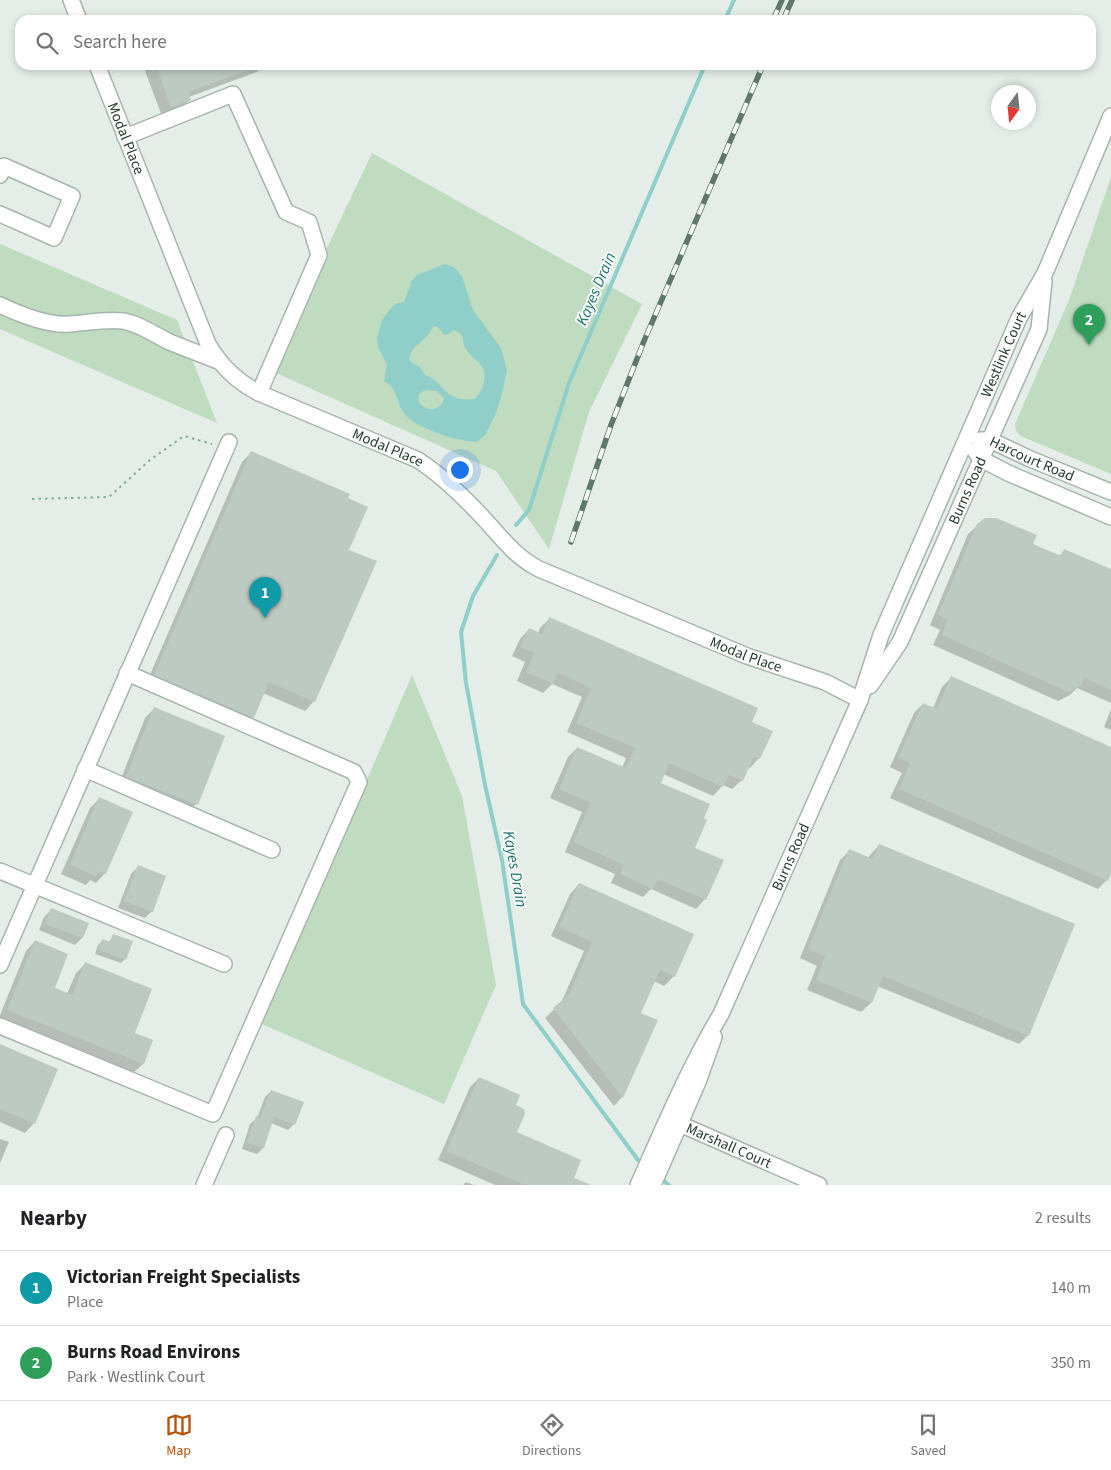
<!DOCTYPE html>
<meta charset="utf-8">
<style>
body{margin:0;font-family:"Source Sans 3",sans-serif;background:#f2f2f2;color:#202124}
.compass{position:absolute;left:991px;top:85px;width:45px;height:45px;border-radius:50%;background:#fff;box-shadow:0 2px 8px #0003;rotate:195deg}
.you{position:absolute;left:459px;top:469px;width:18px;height:18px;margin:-12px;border:4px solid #fff;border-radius:50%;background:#1a73e8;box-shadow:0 0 0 8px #1a73e833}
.badge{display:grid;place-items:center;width:32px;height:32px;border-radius:50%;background:#b45309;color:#fff;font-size:16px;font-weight:700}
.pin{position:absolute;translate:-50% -41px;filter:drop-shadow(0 1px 2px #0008)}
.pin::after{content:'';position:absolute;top:26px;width:18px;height:15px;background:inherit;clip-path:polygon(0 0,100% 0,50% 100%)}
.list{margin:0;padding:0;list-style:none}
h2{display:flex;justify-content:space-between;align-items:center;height:65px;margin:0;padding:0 20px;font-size:21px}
h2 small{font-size:16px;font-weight:400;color:#757577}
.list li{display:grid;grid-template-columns:32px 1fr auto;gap:15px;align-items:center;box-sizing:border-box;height:75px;padding:0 20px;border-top:1px solid #e0e0e0}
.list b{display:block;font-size:19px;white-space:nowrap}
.list p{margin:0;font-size:16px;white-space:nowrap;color:#757577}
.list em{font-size:16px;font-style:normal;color:#757577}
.icon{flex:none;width:28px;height:28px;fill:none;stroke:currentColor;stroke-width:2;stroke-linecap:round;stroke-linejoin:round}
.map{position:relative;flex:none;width:1111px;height:1185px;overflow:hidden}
.search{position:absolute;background:#fff;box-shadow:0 2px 8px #0003;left:15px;right:15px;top:15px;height:55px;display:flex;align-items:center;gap:12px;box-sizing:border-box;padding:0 18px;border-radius:15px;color:#757577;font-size:19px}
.sheet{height:215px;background:#fff}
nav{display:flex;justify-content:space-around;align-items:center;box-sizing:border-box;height:70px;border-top:1px solid #e0e0e0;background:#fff;font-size:14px;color:#757577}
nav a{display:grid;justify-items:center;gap:2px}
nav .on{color:#b45309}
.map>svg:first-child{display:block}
.green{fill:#bfdcc0}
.water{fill:#90ceca;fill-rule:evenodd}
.shadow{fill:#0003}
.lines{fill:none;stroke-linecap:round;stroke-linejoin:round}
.stream{stroke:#90ceca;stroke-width:4}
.building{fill:#bccac2}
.minor-casing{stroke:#a7b5ad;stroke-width:18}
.path{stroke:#87ae99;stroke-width:2;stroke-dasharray:2.5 4;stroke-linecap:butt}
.minor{stroke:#fff;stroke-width:15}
.rail-casing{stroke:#5f786c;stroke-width:5.5}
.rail{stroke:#f5f9f6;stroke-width:4;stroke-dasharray:11;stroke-linecap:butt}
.labels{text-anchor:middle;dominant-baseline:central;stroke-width:4;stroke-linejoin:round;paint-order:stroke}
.street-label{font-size:15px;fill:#253d31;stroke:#f5f9f6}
.water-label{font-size:16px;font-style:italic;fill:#227672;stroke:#f5f9f6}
</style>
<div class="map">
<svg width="1111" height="1185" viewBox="0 0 1111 1185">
<rect width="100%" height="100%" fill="#e4ede7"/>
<g class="green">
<polygon points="372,153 642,304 589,412 549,549 496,471 269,370"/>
<path d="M1111,177V474L1023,437C1017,433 1015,431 1015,424L1069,300Z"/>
<polygon points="0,244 177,320 217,423 0,329"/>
<polygon points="412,675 462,796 496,985 444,1104 262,1024"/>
</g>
<path class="water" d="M445,264L454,267L462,276L473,310L501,348L507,370L502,394L496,413L486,434L477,442C459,442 411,428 402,410C396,400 397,387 384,381L387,365L378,347L377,337L382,320L391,308L395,304L404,302L411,282L417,275ZM434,326L439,328L443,334L447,335L454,330C468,336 460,340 466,349C474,362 488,363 484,382C482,390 480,394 474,399C444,403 444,381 425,375L420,367L411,362L409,359C413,344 418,346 427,336C431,332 430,329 434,326ZM426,390L438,391L444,399C435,423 404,398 426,390Z"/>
<g class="shadow">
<polygon points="151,65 265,65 257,72 189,97 190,100 180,109 162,116 145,71"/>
<polygon points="252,452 347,499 348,550 314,701 305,711 263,693 253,717 243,727 146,684 242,462"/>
<polygon points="978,525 1059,556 1065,550 1111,571 1111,703 1077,688 1070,695 1058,701 933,645 940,630 930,625 968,534"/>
<polygon points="549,619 751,723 759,758 750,768 748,767 742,780 732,789 723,785 713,796 663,774 659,783 693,848 705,899 696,909 651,889 643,897 611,883 615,874 565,852 582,812 550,798 568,757 577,748 622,768 626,758 567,732 582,697 552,684 543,693 517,681 525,662 512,656 520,639 529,629 538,633 540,628"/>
<polygon points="951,678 1111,748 1111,871 1107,880 1098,889 890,798 902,773 890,767 914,713 923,704 933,708 942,687"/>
<polygon points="154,709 196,804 187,814 118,786 145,718"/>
<polygon points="1111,709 1111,730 1104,727"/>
<polygon points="99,799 105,873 96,883 90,880 86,885 61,874 90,808"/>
<polygon points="879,845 1028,1035 1019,1044 877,986 871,1003 861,1012 807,990 817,966 800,958 840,860 849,851 868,859 870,855"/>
<polygon points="138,867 152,911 145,918 118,908 131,874"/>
<polygon points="579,884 692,934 674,976 664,986 654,981 639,1013 622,1097 614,1106 545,1018 561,1003 584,951 551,936 570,894"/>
<polygon points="51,910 87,924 82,938 75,945 39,930 44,917"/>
<polygon points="113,936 125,959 121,963 95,954 98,945 102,941 108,943"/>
<polygon points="35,941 53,989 67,994 76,973 85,964 133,1033 152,1041 143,1064 133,1073 0,1020 0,1015 26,951"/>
<polygon points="0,1046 34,1123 25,1133 0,1122"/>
<polygon points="479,1078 514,1106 516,1132 581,1185 495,1185 438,1160 470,1087"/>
<polygon points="271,1091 294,1124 288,1130 271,1123 263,1148 257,1154 242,1149 250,1124 257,1118 265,1097"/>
<polygon points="0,1139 9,1142 0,1163"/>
<polygon points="466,1182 474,1185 463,1185"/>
</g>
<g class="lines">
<g class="stream">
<polyline points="725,20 734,0"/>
<polyline points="516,525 529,510 569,383 705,65"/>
<polyline points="497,555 473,596 461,632 466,683 485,785 502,860 523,1004 638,1160"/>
<polyline points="664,1181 669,1185"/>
</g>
</g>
<g class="building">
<polygon points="156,65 260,65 260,66 188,92 191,100 171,108"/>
<polygon points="251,451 350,494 348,498 368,507 349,550 377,561 315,702 269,682 254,718 154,675"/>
<polygon points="985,518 996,518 1037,535 1033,544 1061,556 1064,549 1111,569 1111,690 1084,678 1081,686 1068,692 942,635 948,620 938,615 977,524"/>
<polygon points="549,617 758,708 752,722 773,731 760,759 754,756 743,781 729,775 723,787 669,763 661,783 710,804 704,818 707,820 695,848 724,860 706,900 658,879 653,889 620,874 624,865 573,842 591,803 559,789 577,747 626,768 635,748 576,723 591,688 558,673 553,684 526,672 534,653 520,647 529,628 542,634"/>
<polygon points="951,676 1111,747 1111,874 1108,881 899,789 910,763 898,758 923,703 937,709"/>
<polygon points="154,707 225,736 198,805 126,777"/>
<polygon points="99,797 133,812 106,874 98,871 96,876 70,865"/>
<polygon points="879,844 1075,924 1029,1036 883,976 872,1003 816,980 825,956 808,949 849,849 873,859"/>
<polygon points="138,865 166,876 153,912 124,901"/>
<polygon points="579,883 694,934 675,977 660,970 641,1013 658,1020 623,1098 553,1008 569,995 592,942 559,927"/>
<polygon points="51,908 89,923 83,938 45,924"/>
<polygon points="113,934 133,941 126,960 98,950 102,939 110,942"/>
<polygon points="35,940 68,954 55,988 72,995 85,962 152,989 135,1033 153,1040 144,1064 7,1010"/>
<polygon points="0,1044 58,1069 35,1124 0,1109"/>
<polygon points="479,1077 520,1095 516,1105 524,1109 525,1114 517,1132 581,1160 574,1178 591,1185 525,1185 446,1151"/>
<polygon points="271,1090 304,1102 295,1125 274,1117 264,1148 247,1143 256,1116 260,1118"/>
</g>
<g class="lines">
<defs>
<g id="minor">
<polyline points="71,0 79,20"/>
<path id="s1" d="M97,65L208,344C221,366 236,381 259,393L418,460C444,477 466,499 487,522C503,540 517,558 539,569L747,656L825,682L860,700"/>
<polyline points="125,137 233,94 286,212 309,222 319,255 259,393"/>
<polyline points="0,175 4,166 72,196 54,238 0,214"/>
<path d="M0,305C19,314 49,326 70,324C87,323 105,319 123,321C141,324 156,336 172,343C187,349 203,355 218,361"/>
<path id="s2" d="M980,440H990L1028,458L1111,492"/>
<polyline points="975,451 981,459 1008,473 1111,517"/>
<path id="s3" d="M870,686L900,642L1039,329L1044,281"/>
<polyline points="85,769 272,850"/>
<polyline points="0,871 224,964"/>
<polyline points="0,965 229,442"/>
<polyline points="0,1026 213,1114 359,782 354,772 127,673"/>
<path id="s4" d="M673,1121L819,1185"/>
<polyline points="204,1185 226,1135"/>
<path id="s5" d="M638,1185C664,1127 688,1069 721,1014L860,700L881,635L1019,318L1045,273L1111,116"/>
<polyline points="653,1185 698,1082 714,1037"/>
</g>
</defs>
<use href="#minor" class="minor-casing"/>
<polyline class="path" points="32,499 109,497 150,460 184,436 212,444"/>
<use href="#minor" class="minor"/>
<defs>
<g id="rail">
<polyline points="773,20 782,0"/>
<polyline points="783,20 792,0"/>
<polyline points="571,542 611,425 644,341 763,65"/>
</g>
</defs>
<use href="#rail" class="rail-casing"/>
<use href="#rail" class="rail"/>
</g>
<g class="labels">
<g class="street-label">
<text stroke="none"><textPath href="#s1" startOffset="79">Modal Place</textPath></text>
<text stroke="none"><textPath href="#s5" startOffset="908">Westlink Court</textPath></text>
<text stroke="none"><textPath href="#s1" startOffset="512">Modal Place</textPath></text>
<text stroke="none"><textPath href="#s2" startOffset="56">Harcourt Road</textPath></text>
<text stroke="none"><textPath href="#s3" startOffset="219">Burns Road</textPath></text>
<text stroke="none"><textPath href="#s1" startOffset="932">Modal Place</textPath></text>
<text stroke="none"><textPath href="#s5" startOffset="362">Burns Road</textPath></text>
<text stroke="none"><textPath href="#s4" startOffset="61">Marshall Court</textPath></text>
</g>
<g class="water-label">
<text transform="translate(596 289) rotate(-67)">Kayes Drain</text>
<text transform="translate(515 869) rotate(80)">Kayes Drain</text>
</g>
</g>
</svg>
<svg class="compass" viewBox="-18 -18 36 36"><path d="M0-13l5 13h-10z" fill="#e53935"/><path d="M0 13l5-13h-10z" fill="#757577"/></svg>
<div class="you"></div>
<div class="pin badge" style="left:265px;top:618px;background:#0f9aa8">1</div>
<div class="pin badge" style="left:1089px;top:345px;background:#2e9e5b">2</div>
<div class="search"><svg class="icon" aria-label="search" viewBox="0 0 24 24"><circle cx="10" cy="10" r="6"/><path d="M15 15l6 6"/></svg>Search here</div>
</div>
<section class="sheet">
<h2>Nearby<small>2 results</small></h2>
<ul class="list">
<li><span class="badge" style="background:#0f9aa8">1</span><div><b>Victorian Freight Specialists</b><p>Place</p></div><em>140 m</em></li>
<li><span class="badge" style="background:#2e9e5b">2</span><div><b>Burns Road Environs</b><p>Park · Westlink Court</p></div><em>350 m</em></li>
</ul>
</section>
<nav>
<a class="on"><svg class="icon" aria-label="map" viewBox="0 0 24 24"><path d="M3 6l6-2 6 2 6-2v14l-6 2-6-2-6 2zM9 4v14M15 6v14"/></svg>Map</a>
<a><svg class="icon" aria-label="directions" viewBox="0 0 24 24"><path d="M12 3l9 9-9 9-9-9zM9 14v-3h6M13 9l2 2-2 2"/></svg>Directions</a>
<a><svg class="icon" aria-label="saved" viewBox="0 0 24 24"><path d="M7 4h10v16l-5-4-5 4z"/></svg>Saved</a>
</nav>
